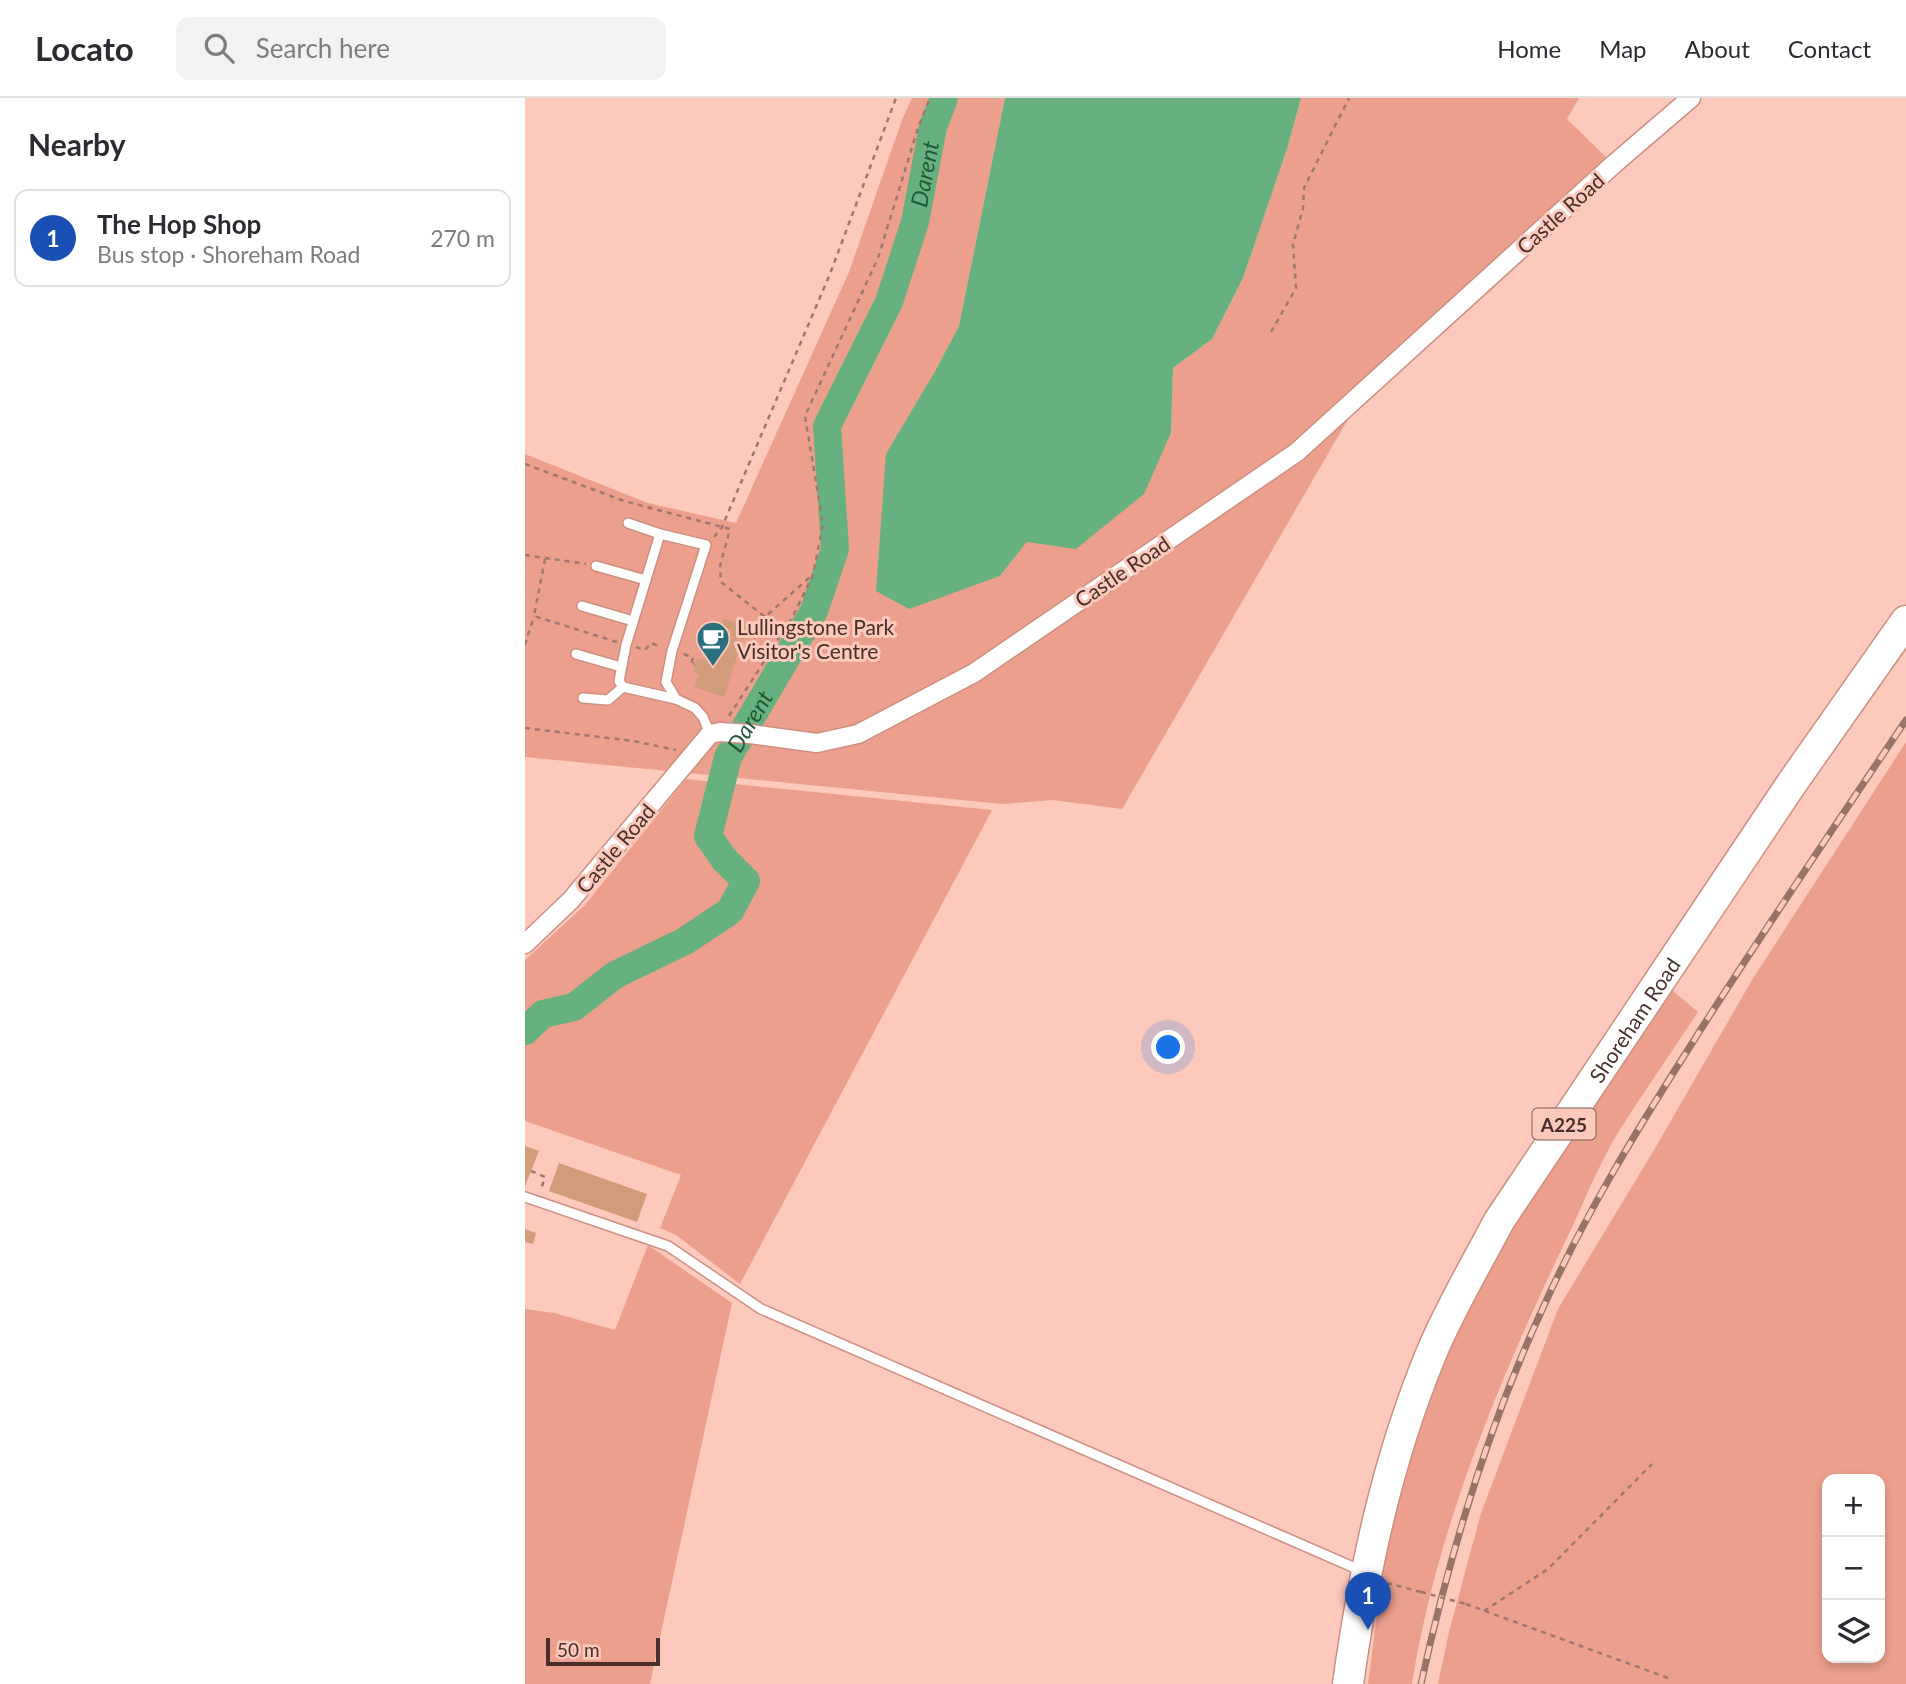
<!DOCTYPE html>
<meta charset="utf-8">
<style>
body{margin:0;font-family:Lato,sans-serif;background:#f2f2f3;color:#2b2b33}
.controls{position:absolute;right:21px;bottom:21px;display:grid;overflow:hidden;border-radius:14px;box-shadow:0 4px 10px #0003}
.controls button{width:63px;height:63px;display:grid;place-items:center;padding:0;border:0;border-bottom:2px solid #e1e1e2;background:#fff;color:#2b2b33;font:35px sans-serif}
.scale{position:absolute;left:21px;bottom:18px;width:114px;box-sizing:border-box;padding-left:7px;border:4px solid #49302a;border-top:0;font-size:19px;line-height:24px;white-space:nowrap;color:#49302a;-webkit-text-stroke:5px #fdc9bc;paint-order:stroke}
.you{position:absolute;left:644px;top:950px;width:24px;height:24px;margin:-18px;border:5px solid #fff;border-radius:50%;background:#1a73e8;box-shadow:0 0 0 10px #1a73e833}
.badge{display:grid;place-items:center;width:46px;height:46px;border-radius:50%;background:#2a707e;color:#fff;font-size:23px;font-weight:700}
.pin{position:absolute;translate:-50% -58px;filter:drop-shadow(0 2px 4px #0008)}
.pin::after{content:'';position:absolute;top:37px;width:24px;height:21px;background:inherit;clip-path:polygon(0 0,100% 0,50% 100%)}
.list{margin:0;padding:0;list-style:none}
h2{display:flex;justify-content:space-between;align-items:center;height:91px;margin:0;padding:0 28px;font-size:30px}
h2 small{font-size:23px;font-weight:400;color:#7c7c81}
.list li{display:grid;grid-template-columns:46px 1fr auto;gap:21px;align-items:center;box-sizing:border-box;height:98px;margin:0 14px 14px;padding:0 14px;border:2px solid #e1e1e2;border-radius:14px}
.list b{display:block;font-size:26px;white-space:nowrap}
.list p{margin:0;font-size:23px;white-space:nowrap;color:#7c7c81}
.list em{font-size:23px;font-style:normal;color:#7c7c81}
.icon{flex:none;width:38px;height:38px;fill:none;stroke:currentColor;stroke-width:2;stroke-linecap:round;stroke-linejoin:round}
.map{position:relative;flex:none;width:1381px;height:1586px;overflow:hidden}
header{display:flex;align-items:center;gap:42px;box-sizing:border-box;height:98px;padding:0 35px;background:#fff;border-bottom:2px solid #e1e1e2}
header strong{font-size:33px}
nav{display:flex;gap:38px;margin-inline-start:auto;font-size:24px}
.search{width:490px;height:63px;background:#f2f2f3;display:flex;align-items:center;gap:18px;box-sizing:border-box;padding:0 24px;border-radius:14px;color:#7c7c81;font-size:26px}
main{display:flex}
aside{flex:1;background:#fff}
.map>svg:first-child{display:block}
.green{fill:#ec9f8c;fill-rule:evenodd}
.water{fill:#67b180}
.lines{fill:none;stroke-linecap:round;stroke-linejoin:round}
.river{stroke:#67b180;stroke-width:28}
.building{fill:#d19c7a}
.lane-casing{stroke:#cd8f80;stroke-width:12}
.street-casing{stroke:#cd8f80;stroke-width:21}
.primary-casing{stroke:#cd8f80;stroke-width:33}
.path{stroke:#9e786f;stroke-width:2.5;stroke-dasharray:5 5;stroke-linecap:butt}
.lane{stroke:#fff;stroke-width:9}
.street{stroke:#fff;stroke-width:18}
.primary{stroke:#fff;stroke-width:30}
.rail-casing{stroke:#98736a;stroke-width:7}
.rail{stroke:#fdc9bc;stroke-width:4.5;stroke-dasharray:13;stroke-linecap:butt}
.path-bridge{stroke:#9e786f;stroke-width:2.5;stroke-dasharray:5 5;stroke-linecap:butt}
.labels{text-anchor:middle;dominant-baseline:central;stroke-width:6;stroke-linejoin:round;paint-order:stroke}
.shield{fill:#fdc9bc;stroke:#7f5e56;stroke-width:2}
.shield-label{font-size:19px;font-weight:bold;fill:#49302a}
.street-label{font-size:21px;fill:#49302a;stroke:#fdc9bc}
.poi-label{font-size:21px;fill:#49302a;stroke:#fdc9bc;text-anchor:start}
.water-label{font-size:23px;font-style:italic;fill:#225837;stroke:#fdc9bc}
</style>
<header>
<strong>Locato</strong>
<div class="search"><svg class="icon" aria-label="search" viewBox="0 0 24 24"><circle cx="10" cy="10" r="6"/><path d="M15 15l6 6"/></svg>Search here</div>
<nav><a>Home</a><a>Map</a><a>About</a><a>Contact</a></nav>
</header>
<main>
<aside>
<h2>Nearby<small></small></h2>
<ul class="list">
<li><span class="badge" style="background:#1a4fb4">1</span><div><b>The Hop Shop</b><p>Bus stop · Shoreham Road</p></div><em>270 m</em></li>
</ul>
</aside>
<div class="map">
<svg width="1381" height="1586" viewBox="0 0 1381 1586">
<rect width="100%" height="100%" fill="#fdc9bc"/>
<g class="green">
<polygon points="387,0 480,0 434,228 409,275 475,478 502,444 646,335 648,270 687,241 718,180 762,51 776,0 1054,0 1042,21 1087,65 844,285 597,711 527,702 477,706 0,659 0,356 123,405 211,425 324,174 377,22"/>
<path d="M1381,644V1586H913L924,1534L956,1415L1033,1211L1129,1052L1227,882ZM1302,1381H1355V1560H1302Z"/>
<polygon points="161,681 467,712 215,1186 151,1137 135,1130 156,1077 0,1023 0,862 60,807"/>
<path d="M1142,888L1173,914C1147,954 1119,993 1094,1033C1073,1067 1058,1107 1041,1142C974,1282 911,1433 887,1586H843L853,1509L847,1486L889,1337L931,1233L988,1131Z"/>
<polygon points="123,1147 207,1205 125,1586 0,1586 0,1211 29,1215 90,1232"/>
</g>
<polygon class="water" points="480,0 776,0 762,51 718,180 687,241 648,270 646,335 619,396 551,451 502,444 475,478 384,511 351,493 361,356 409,275 434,228"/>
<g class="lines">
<path class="river" id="s1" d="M0,933L18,916L49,909L90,877L160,843L205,813L221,783L199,761L183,738L203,659L289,513L310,451L302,328L364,204L390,124L408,29L419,0"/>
</g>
<g class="building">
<polygon points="198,520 209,524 206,532 196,528"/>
<polygon points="210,523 223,528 219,542 205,538"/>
<polygon points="189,534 217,543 199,599 169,589 174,576 168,574 172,560 179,562"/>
<polygon points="0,1048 14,1053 0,1088"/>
<polygon points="34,1065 122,1096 112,1124 24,1093"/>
<polygon points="0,1131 11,1135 8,1146 0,1144"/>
</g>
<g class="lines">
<defs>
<g id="lane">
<polyline points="103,425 135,436 181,447 147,553 141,584 151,601 170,610 178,619 185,636"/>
<polyline points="135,436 101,547 94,583 98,589 151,601"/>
<polyline points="71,468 121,482"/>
<polyline points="57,508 108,523"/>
<polyline points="51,556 96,569"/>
<polyline points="58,600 83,602 98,589"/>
<polyline points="0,1099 143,1148 236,1211 837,1473"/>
</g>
<polyline id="street" points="0,846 46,802 185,636 195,634 225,636 292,645 333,636 449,575 772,354 1089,66 1166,0"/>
<g id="primary">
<path id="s2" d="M823,1586C839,1472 862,1363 906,1256C925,1210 951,1167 974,1123L1267,685L1381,523"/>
</g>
</defs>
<use href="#lane" class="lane-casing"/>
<use href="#street" class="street-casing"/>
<use href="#primary" class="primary-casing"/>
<g class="path">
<polyline points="746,234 771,190 768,146 778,111 779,90 824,0"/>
<polyline points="0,366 99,403 205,431 195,468 196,484 240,519 285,479"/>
<polyline points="189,439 197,429 305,176 371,0"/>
<polyline points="0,457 61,466"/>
<polyline points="20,461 9,518 92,544"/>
<polyline points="0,547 9,518"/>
<polyline points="111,549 120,552 126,545 136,549"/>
<polyline points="159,556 168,560 166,567 170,566"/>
<polyline points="204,618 267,520 288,477 298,426 280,318 353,160 393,30 405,0"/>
<polyline points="0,630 108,643 151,652"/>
<polyline points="6,1073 20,1079 16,1091"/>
<polyline points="862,1485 896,1494"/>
<polyline points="941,1506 1143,1580"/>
<polyline points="959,1513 1023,1471 1127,1366"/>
</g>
<use href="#lane" class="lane"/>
<use href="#street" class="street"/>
<use href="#primary" class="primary"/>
<defs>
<path id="rail" d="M896,1586C924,1458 962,1331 1017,1212C1058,1120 1110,1035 1164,950C1234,839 1308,731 1381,622"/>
</defs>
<use href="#rail" class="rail-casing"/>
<use href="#rail" class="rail"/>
<polyline class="path-bridge" points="896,1494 941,1506"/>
</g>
<defs>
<symbol id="cafe-pin" viewBox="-11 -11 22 30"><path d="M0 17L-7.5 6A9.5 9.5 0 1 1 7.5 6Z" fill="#2a707e" stroke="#fdc9bc"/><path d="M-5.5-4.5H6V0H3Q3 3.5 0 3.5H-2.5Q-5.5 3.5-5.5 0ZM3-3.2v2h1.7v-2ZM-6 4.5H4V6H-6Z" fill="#fff"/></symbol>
</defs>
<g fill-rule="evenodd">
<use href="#cafe-pin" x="169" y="521" width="38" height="52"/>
</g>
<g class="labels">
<rect class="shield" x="1007.5" y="1010.5" width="63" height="31" rx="5"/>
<g class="shield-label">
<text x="1039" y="1026">A225</text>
</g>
<g class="street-label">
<text transform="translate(1035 115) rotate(-42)">Castle Road</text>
<text transform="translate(597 473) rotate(-34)">Castle Road</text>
<text transform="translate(90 750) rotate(-50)">Castle Road</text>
<text stroke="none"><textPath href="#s2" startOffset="733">Shoreham Road</textPath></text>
</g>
<g class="poi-label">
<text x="212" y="528">Lullingstone Park<tspan x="212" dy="24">Visitor's Centre</tspan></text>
</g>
<g class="water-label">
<text stroke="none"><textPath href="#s1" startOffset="1045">Darent</textPath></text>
<text stroke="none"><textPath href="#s1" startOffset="457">Darent</textPath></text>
</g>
</g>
</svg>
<div class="controls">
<button>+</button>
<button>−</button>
<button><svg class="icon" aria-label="layers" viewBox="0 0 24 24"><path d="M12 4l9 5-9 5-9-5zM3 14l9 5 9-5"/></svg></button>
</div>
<div class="scale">50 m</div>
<div class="you"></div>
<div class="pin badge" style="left:843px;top:1532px;background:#1a4fb4">1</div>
</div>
</main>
